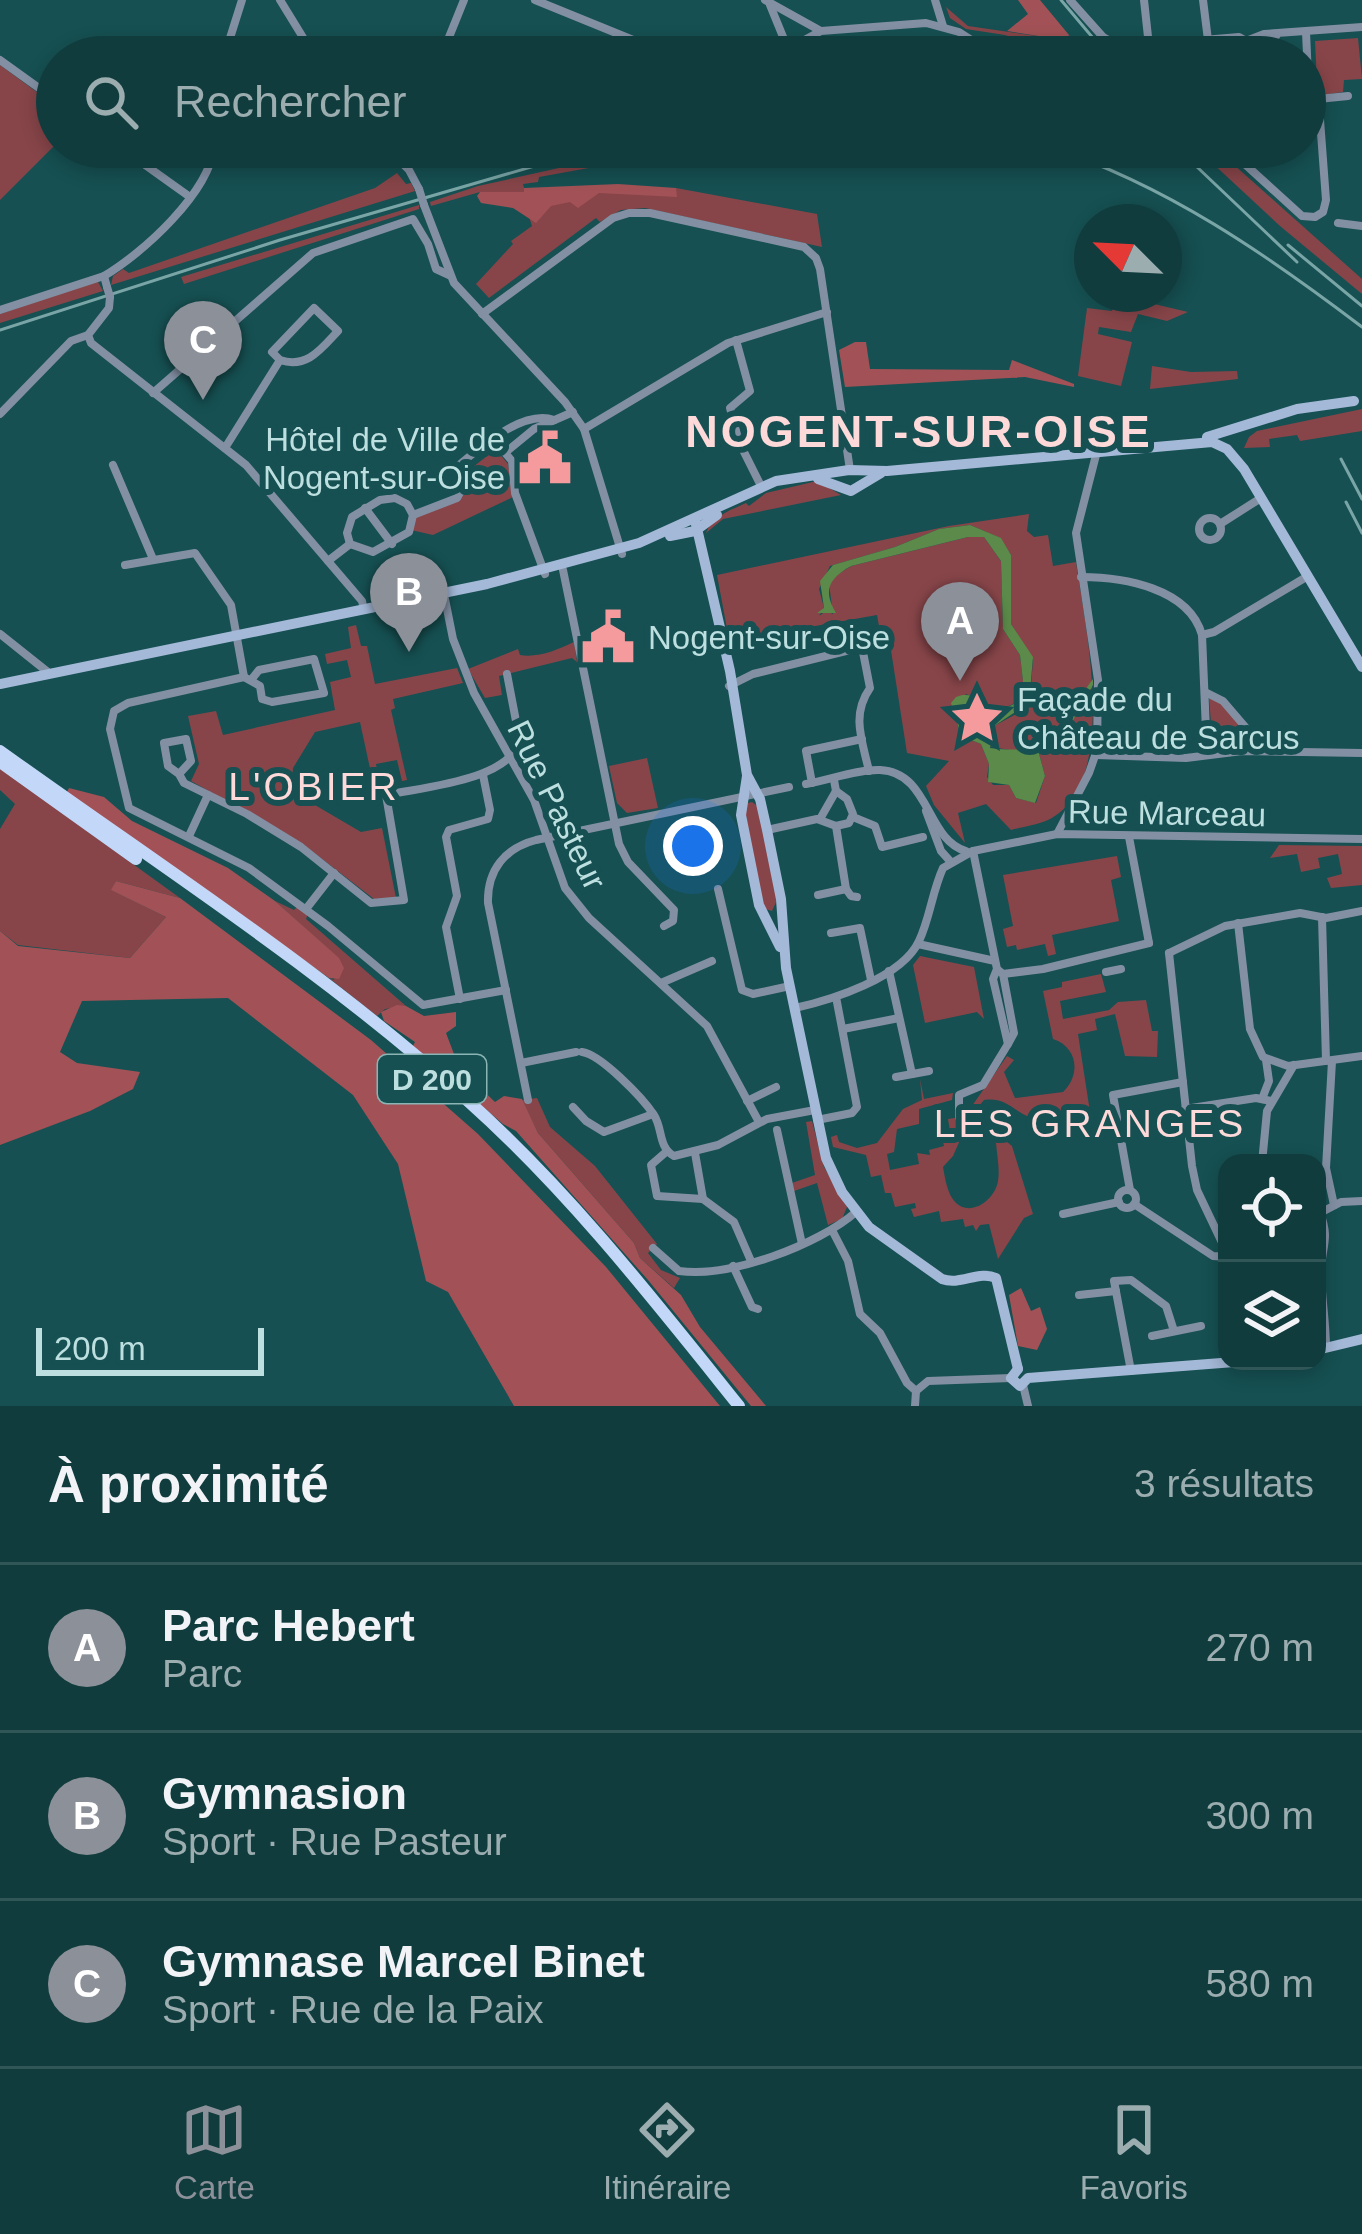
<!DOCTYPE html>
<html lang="fr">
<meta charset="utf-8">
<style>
body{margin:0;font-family:Arial,sans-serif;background:#194345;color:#f1f3f6}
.controls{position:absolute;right:36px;bottom:36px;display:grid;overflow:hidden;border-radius:24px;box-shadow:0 6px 18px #0003}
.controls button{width:108px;height:108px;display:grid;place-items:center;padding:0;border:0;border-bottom:3px solid #305658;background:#103c3e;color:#f1f3f6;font:60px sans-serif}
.compass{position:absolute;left:1074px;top:204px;width:108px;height:108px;border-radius:50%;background:#103c3e;box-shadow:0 6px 18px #0003;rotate:294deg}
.scale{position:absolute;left:36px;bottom:30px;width:228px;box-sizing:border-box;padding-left:12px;border:6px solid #bddfe0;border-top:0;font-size:33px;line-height:42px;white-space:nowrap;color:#bddfe0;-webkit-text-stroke:9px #165052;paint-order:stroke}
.you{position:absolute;left:693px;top:846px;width:42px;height:42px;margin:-30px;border:9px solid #fff;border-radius:50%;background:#1a73e8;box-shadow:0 0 0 18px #1a73e833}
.badge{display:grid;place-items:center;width:78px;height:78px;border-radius:50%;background:#8c9099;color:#fff;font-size:39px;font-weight:700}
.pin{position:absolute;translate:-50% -99px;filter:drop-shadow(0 3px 6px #0008)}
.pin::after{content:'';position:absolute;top:63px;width:42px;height:36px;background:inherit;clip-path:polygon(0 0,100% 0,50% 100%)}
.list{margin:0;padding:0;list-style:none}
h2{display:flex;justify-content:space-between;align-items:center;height:156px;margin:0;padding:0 48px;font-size:51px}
h2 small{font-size:39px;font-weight:400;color:#9cadb0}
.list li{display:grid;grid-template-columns:78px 1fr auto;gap:36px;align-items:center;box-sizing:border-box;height:168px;padding:0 48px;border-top:3px solid #305658}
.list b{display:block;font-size:45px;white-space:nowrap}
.list p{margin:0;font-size:39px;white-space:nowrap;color:#9cadb0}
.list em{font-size:39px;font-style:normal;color:#9cadb0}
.icon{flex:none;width:66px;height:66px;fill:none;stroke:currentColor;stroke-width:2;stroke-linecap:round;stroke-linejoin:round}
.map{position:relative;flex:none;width:1362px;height:1406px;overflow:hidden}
.search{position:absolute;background:#103c3e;box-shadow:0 6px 18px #0003;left:36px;right:36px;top:36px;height:132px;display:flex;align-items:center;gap:30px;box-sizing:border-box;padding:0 42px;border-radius:66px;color:#9cadb0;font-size:45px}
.sheet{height:660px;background:#103c3e}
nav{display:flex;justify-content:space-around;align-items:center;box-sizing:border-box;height:168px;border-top:3px solid #305658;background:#103c3e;font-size:33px;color:#9cadb0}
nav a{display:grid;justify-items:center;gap:6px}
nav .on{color:#8c9099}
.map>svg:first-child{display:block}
.green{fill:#874549;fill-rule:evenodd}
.forest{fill:#a25256}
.water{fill:#5b8a4a}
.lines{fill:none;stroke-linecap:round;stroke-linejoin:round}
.street{stroke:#8390a4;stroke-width:8}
.secondary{stroke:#a4b9d8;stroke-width:10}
.primary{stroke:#c3d8f8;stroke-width:12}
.rail{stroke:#7aa5a7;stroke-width:3}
.street-bridge{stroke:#8390a4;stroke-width:8}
.labels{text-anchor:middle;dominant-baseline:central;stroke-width:12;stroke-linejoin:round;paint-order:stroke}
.shield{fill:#165052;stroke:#8bb4b5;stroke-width:3}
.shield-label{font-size:30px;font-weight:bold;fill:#bddfe0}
.poi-label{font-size:33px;fill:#bddfe0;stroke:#165052;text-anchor:start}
.street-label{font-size:33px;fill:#bddfe0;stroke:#165052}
.quarter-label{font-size:39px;letter-spacing:3px;fill:#fdd9d9;stroke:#165052}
.district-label{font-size:45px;font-weight:bold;letter-spacing:3px;fill:#fdd9d9;stroke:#165052}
</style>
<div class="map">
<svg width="1362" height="1406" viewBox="0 0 1362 1406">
<rect width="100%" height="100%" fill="#165052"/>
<g class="green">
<polygon points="946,7 968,26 1064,40 1069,35 1088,57 1064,57 1069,44 1040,48 1005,35 966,29 950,18"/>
<polygon points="1358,38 1362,79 1344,80 1343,92 1322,95 1317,83 1315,41"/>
<polygon points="0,65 57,107 57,143 0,200"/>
<polygon points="654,147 670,147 672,153 539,177 538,182 523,184 525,192 480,192 431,206 430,202 478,186"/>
<polygon points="1195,147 1214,147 1362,279 1362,294 1280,226"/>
<polygon points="397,173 406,184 411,183 415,191 111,285 113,276 123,269 129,273 375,188"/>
<polygon points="676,188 817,214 822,247 645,208 621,210 600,222 596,218 489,298 476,284 513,244 511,241 532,226 523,198 614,189"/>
<polygon points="419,205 419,209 184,284 181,277"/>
<polygon points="93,282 98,282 103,291 0,323 0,314"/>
<polygon points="1116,295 1188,312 1167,321 1138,314 1131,332 1099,327 1098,334 1132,342 1121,386 1078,376 1087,308 1112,311"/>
<polygon points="1152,366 1191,372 1237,371 1238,379 1150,389"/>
<polygon points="1362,409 1362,431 1300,441 1297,435 1269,439 1270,447 1244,448 1249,437 1257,431"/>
<polygon points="498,452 508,464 513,497 433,535 411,530 413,515 452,502 462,490 460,477 491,453"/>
<path d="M817,481L841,495L723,519L706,533C712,516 731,510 746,503L749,506L766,493Z"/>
<path d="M1029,514L1027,531L1034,537L1048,535L1053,566L1076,562C1085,625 1121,785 1048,820C1037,825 1022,827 1011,830L986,804L958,813L965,843L934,805L926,786L949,761L907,753L890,644L882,643L877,615L776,633L731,650L717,575L949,526ZM970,525L1000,538L1011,555V624L1033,660L1030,700L1018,713L994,726L990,746C1063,766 1058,717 1093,681L1068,729L1038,750L1045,776L1036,803L1016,798L1009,785H993L987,777L989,764L981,744L961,736L952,708L966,694L986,703L990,710C1004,709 1020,705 1024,690L1020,655L1003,629L1001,561L984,537H968L851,566L835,576L829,584L833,614L826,611L819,616L824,608L819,589L830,566L895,547L939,529Z"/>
<polygon points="356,625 361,646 367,646 375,684 457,668 463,683 393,699 395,708 391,710 407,780 402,781 397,760 376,764 380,786 374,787 360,722 315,732 293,768 291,791 361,832 382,828 396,898 374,899 304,845 191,781 199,764 188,716 216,711 223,735 335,710 330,682 351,677 347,660 327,664 325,654 351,648 348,627"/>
<path d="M574,642L577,662L572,658L499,676L502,695L485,698L468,669L518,649L520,655C538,658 557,650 574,642Z"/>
<polygon points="1209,698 1217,699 1252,739 1249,745 1244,747 1238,742 1213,748"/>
<polygon points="647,758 658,808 627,813 617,803 609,766"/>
<polygon points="0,768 180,898 116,881 112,890 166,917 130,958 18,945 0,931 0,829 15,804 0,790"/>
<polygon points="752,802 759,807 777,900 772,911 762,908 744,804"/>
<polygon points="1279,845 1362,846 1362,885 1331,888 1327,878 1342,874 1338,854 1318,858 1320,868 1301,872 1297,854 1270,858"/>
<polygon points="1117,856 1121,877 1111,880 1119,921 1052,935 1056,954 1048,956 1045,944 1017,950 1016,945 1007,947 1003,929 1013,926 1003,875"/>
<polygon points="275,901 294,910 298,906 308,914 306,919 406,1006 385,1009 377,1016 329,978 334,980 339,959"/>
<polygon points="920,956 974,967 984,1019 977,1012 925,1023 913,965"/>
<path d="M1101,974L1106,992L1060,1001L1063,1019L1109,1010L1118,1002L1146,1000L1152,1031H1158L1157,1057L1125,1056L1115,1014L1095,1019L1097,1030L1078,1034L1090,1112C1071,1115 1048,1124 1029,1117C1011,1109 1005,1097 984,1100L979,1106L985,1124L1012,1146L1033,1214L1024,1218L998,1259L989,1224L980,1225L976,1231L973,1225L965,1227L963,1219L941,1222L939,1211L914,1217L911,1209L916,1208L915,1203L895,1207L891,1193H885L881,1175L871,1177L866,1155L833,1147L831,1137L837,1135L839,1142L857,1148L877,1143L903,1109L922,1100L920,1079L924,1099L953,1093L952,1100L919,1109V1124L897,1129L894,1152L887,1154L890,1170L919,1164L917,1153L930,1155L929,1150L944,1146L941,1133L950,1131L948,1119L961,1117V1111L967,1113L1007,1056L1014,1060L1004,1072L1015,1098L1063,1092C1081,1075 1078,1047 1053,1039L1043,991L1062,987V982ZM971,1128L996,1143C997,1155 1000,1170 998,1181C995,1200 971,1217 956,1203C947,1194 945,1178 943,1167L953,1156L964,1131Z"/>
<polygon points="537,1098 550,1127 595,1166 657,1244 648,1253 661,1270 680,1278 674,1288 640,1258 634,1243 538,1133 522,1100"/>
<polygon points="812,1121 824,1167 847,1207 842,1219 828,1225 817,1183 794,1191 792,1183 815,1175 806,1122"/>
</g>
<g class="forest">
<polygon points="1018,0 1040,0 1069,35 1064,40 1007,31 1028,14"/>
<polygon points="618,184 676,188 677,197 599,193 578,208 570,202 551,206 536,223 513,208 481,203 477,196 480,192 524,192 524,188"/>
<polygon points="855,342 866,342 870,369 1009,370 1012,360 1074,384 1074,387 1025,377 845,387 839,350"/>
<polygon points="69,788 104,797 132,821 228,868 275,901 339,958 344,968 339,979 329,978 67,792"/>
<polygon points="116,881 180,898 371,1040 478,1134 606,1267 720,1406 514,1406 448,1292 426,1281 398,1164 353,1095 228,998 82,1001 60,1052 77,1063 140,1072 133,1089 90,1111 0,1145 0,931 18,946 130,958 166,917 111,890"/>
<polygon points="397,1005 406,1006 424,1016 456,1012 456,1026 446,1033 454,1054 452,1061 495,1102 504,1096 522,1099 538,1133 634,1243 640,1258 681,1295 700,1327 766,1406 751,1406 648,1280 516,1131 503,1124 413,1046 415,1042 384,1021 381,1012"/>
<polygon points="1021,1288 1031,1311 1040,1307 1047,1329 1037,1350 1018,1346 1009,1295"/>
</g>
<path class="water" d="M970,525L1001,538L1011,555V624L1033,657L1029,703L994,726L990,748C1064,757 1057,727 1093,679V685L1068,729L1038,750L1045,776L1035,803L1016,798L1009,785L988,782L989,764L981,744L961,736L951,703L956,697C969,691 983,699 990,710C1004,710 1020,705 1024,690L1020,655L1003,629L1001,561L984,537H968L851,566C828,579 823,591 836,613H817L824,608L820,581L833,565L895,547L939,529Z"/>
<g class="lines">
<g class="street">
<polyline points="280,0 315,57"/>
<polyline points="535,0 675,57"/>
<polyline points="765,0 819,30"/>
<polyline points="935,0 943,26"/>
<polyline points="1070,0 1103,37 1120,47 1239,37 1246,41 1264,34 1362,27"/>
<polyline points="1144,0 1149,46"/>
<polyline points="1203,0 1208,40"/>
<polyline points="770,5 788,49"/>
<polyline points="224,57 242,0"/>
<polyline points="441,57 464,0"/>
<polyline points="761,57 788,49 821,31 926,23 959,32 998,57"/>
<polyline points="1221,57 1276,36"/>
<polyline points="0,60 57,101"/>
<polyline points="1318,99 1348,96"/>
<polyline points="120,147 190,197"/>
<polyline points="386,147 409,170 419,189"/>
<polyline points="1226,147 1302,216 1315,217 1323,212 1326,200 1318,93 1308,77 1306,32"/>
<polyline points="424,205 454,283 565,402 584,429 622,554"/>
<polyline points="1338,223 1362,226"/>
<path d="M107,287L104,276C143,253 209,193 214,147"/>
<polyline points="110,297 109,308 88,335 91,343 246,465 362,601 364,610"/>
<polyline points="0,310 104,276"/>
<polyline points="482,314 613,218 629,213 650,213 804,247 816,258 820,269 850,470"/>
<polyline points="736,340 750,391 730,408 739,442 761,486"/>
<polyline points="153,393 313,253 413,219 428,244 436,269 449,275"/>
<polyline points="0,414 71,341 88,335"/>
<polyline points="584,429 728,343 827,312"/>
<polyline points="494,440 512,461 515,493 545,574"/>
<path d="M225,448L280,360L272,352L314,308L338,331C321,349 307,369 280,360"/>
<polyline points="506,452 534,429 573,412"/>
<polyline points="113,465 153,559"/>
<polygon points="395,498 407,504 413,515 409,532 373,552 350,544 347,533 352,517 380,500"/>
<polyline points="365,508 392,544"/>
<path d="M413,515L457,498L463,487L459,465C482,446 524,409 554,420"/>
<circle cx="1210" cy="529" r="11"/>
<polyline points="1220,524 1261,498"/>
<polyline points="328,561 350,544"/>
<polyline points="125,565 195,553 231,605 244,677"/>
<polyline points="563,570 619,844 628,862 674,910 673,921 664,926"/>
<path d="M1081,577C1123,577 1189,588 1202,635L1207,755"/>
<polyline points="444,594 453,639 474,693 534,800 565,888 589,918 707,1026 759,1122"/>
<polyline points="0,634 49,673"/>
<polyline points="1202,635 1214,632 1308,576"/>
<polyline points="244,677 128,703 114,711 110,729 129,808 249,868 328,926 423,1005 506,990"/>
<polyline points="244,677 260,686 262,699 272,702 324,693 314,659 259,670 251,680"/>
<path d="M729,686L753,674L862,647L870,688C851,715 862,740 869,771"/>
<polyline points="1205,692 1223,701 1265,750"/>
<polyline points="1096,755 1186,758 1242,751 1362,753"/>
<path d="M179,774L168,766L164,743L186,739L191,761L179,774L184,783L247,814L301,847L371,903L404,900L386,795C423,787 506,781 520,742L507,674"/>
<polyline points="834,780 836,791 847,799 853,814 849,823 836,826"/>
<polyline points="812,783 806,751 862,739"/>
<path d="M806,784C829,780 858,769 880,770C930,772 926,840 966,851"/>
<polyline points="926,811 941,851 950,861"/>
<polyline points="853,817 875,826 882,847 923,837"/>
<polyline points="820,819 836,791"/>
<polyline points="836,826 846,889"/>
<polyline points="767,830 817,819 836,826"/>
<polyline points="1057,834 1089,773 1097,750 1098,680 1076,533 1096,455"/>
<polyline points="189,836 208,795"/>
<polyline points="1129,837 1149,943"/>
<polyline points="973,851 997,969 1003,974 1014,1033 1008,1044 993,979 997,969"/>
<polyline points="718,889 742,990 753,994 790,986"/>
<polyline points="818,895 846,889 851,896 857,897"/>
<polyline points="306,909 334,873"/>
<polyline points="1322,917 1326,1061"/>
<polyline points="1238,923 1250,1029 1263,1057 1288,1066 1362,1056"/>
<polyline points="831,933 860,928 871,980"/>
<polyline points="918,944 995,961"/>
<polyline points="1169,953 1192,1166 1197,1190 1227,1253"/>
<polyline points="1169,953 1225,926 1300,913 1326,918 1362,911"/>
<polyline points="889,971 912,1074"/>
<polyline points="1106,972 1121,969"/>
<polyline points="1003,974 1043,969 1149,943"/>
<polyline points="661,983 712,961"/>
<polyline points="460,999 446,927 457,896 446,837 449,830 488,819 490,810 483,775"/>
<path d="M795,1008C831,1000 902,978 919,941C930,918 932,892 943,868L973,851L1057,834L1362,839"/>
<polyline points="843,1029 899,1018"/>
<path d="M582,1052C600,1054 642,1097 654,1115C663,1129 658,1147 674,1156L718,1145L767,1119L815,1110"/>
<polyline points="1332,1061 1326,1168 1334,1205"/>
<polyline points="521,1063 576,1052"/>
<polyline points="896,1077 929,1071"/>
<polyline points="1262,1099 1269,1081 1266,1060"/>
<path d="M528,1100L488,903C487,870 505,848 536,840L789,787"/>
<polyline points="747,1101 776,1087"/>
<polyline points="573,1107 586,1121 604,1132 653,1114"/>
<polyline points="1185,1109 1256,1098 1271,1101"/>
<polyline points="959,1117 959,1095 983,1085 1008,1044"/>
<polyline points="817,1120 852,1113 857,1107 836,997"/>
<polyline points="777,1130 802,1244"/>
<polyline points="666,1152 651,1165 657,1196 703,1199"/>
<polyline points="695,1153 703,1199 734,1222 751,1261"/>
<polyline points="1262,1163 1267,1111 1294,1065"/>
<polyline points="1130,1190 1113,1095 1183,1082"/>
<circle cx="1127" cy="1199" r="9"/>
<polyline points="1134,1204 1213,1256 1227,1257"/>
<path d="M1320,1213C1330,1239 1322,1245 1321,1270C1321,1295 1326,1322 1326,1348"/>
<polyline points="1063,1214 1119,1202"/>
<polyline points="1318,1214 1341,1202 1362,1201"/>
<polyline points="832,1230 848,1261 860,1314 880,1333 907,1383 916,1391 915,1406"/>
<path d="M653,1248L679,1271C730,1278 818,1245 856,1212"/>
<polyline points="733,1266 752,1307 758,1309"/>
<polyline points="1079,1295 1116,1291"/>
<polyline points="1152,1336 1201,1326"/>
<polyline points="1131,1371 1114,1281 1131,1280 1166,1306 1174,1331"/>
<polyline points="1023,1385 1028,1406"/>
<polyline points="916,1391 928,1381 1011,1378"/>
</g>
<g class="secondary">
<polyline points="1207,437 1297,409 1354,401"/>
<polyline points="818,479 851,491 881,473"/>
<path d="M695,520L730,671L747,775L760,799L767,830L781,899L786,968L826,1158L842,1192L869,1227L942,1279C960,1286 979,1270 996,1278L1018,1369"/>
<polyline points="670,536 695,531 717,515"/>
<polyline points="0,684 487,584 639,543 776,481 849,470 887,471 1212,442 1227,449 1244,469 1362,667"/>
<polyline points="747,776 741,815 759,905 780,947"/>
<polyline points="1317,1350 1362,1339"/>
<polyline points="1018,1369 1011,1378 1020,1386 1028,1378 1247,1361"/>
</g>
<g class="primary">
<path d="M0,751C157,864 323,970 467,1100C569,1191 654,1300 739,1406"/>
<polyline points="0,762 136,859"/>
</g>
<g class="rail">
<polyline points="1061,0 1109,57"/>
<path d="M1050,147C1166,185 1266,254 1362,327"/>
<polyline points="1176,147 1297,262"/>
<polyline points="586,155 633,147"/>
<polyline points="1288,245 1362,306"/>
<polyline points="0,330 280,240 600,147"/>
<polyline points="1341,459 1362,499"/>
<polyline points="1346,502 1362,533"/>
</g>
<g class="street-bridge">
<polyline points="419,189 424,205"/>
<polyline points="107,287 110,297"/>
</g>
</g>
<defs>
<symbol id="civic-bare" viewBox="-9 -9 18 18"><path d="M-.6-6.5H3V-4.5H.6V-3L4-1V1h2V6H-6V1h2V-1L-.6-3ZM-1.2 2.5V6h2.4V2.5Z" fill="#f59b9d" stroke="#165052" stroke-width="2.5" paint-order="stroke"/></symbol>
<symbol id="sight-bare" viewBox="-9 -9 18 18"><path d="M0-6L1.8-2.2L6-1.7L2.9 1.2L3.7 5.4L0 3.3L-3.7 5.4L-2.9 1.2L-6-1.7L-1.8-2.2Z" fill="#f59b9d" stroke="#165052" stroke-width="2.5" paint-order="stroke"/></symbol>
</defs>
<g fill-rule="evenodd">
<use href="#civic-bare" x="507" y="420" width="76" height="76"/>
<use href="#civic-bare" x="570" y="599" width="76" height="76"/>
<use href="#sight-bare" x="939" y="680" width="76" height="76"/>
</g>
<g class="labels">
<rect class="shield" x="378" y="1055" width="108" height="48" rx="9"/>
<g class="shield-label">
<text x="432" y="1079">D 200</text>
</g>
<g class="poi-label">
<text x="505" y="439" text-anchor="end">Hôtel de Ville de<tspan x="505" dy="38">Nogent-sur-Oise</tspan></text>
<text x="648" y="637">Nogent-sur-Oise</text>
<text x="1017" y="699">Façade du<tspan x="1017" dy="38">Château de Sarcus</tspan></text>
</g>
<g class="street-label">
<text transform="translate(557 805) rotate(64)">Rue Pasteur</text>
<text transform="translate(1167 813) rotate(1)">Rue Marceau</text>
</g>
<g class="quarter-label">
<text x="314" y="786">L'OBIER</text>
<text x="1090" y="1123">LES GRANGES</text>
</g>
<g class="district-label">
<text x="919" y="431">NOGENT-SUR-OISE</text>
</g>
</g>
</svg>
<div class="controls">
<button><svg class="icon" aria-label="locate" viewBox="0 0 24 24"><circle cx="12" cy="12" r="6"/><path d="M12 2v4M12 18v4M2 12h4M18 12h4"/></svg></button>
<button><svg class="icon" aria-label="layers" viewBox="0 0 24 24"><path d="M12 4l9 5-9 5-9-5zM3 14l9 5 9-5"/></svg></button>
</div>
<svg class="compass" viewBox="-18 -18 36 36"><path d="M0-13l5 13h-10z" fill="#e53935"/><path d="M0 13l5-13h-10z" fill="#9cadb0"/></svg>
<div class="scale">200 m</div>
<div class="you"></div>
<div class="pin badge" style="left:960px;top:681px">A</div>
<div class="pin badge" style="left:409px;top:652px">B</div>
<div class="pin badge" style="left:203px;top:400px">C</div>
<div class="search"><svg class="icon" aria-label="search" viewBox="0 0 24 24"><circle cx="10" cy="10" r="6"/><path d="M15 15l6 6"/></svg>Rechercher</div>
</div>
<section class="sheet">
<h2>À proximité<small>3 résultats</small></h2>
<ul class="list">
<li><span class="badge">A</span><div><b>Parc Hebert</b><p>Parc</p></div><em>270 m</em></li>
<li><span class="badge">B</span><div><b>Gymnasion</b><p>Sport · Rue Pasteur</p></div><em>300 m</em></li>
<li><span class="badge">C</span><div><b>Gymnase Marcel Binet</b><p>Sport · Rue de la Paix</p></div><em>580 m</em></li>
</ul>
</section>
<nav>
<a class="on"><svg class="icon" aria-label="map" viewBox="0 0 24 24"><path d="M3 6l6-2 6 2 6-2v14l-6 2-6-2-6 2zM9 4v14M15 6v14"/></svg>Carte</a>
<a><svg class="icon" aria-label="directions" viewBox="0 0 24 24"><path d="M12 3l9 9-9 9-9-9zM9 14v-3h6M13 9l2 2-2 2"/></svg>Itinéraire</a>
<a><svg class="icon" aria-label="saved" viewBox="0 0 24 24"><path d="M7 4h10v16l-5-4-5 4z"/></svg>Favoris</a>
</nav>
